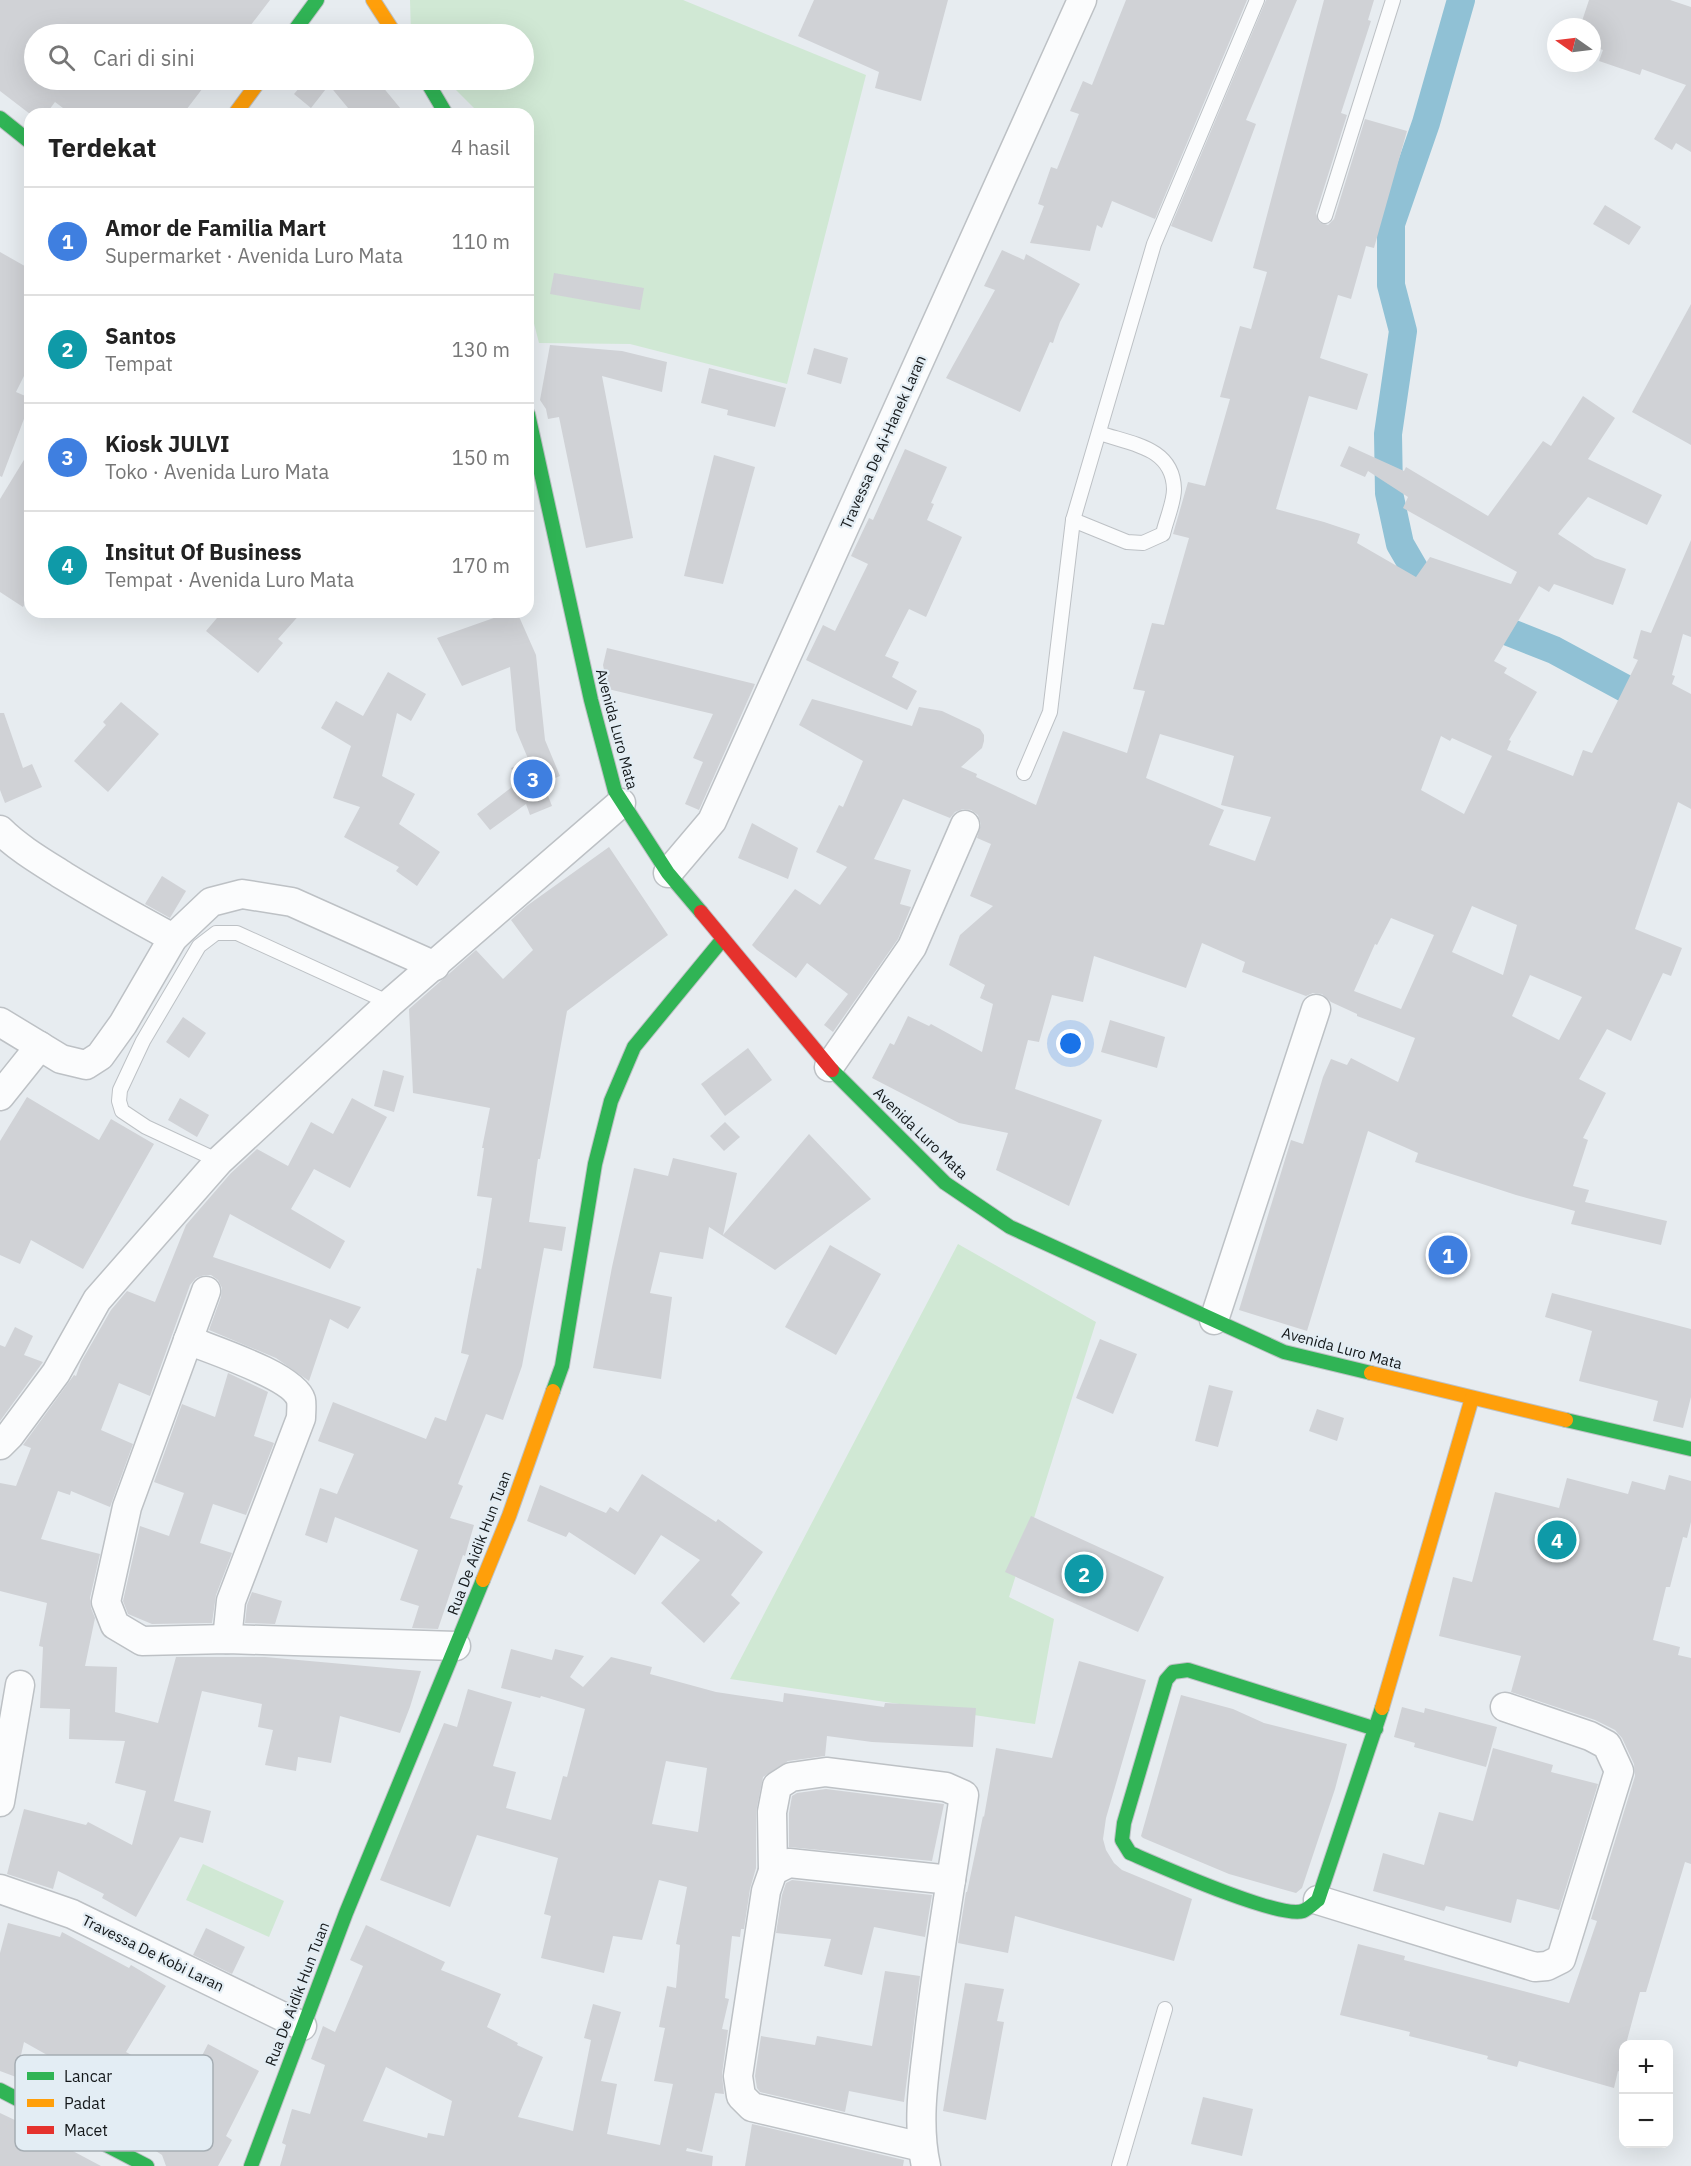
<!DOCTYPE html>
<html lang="id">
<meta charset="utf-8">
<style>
body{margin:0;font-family:"IBM Plex Sans",sans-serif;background:#f2f2f2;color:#222}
.controls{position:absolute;right:18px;bottom:18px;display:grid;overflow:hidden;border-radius:12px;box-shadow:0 6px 24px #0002}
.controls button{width:54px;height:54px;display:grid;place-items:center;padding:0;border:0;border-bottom:2px solid #e0e0e0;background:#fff;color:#222;font:30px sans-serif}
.compass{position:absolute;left:1547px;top:18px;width:54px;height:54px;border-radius:50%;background:#fff;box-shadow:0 6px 24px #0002;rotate:284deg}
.you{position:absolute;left:1071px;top:1044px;width:21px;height:21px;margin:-15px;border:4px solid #fff;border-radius:50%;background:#1a73e8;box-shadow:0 0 0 9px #1a73e833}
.badge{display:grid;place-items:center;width:39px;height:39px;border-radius:50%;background:#111827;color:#fff;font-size:20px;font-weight:700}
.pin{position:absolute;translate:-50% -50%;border:3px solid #fff;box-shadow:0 2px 6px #0006}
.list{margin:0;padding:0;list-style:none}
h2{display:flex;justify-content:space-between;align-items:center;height:78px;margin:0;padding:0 24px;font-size:26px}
h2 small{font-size:20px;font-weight:400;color:#767676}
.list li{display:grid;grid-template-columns:39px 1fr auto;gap:18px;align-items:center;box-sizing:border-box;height:108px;padding:0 24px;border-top:2px solid #e0e0e0}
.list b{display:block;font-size:22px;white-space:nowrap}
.list p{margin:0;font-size:20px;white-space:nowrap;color:#767676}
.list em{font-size:20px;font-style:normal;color:#767676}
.icon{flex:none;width:33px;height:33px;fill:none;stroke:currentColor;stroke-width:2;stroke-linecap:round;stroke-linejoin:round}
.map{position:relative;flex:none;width:1691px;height:2166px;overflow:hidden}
.search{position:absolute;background:#fff;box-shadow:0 6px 24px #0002;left:24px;top:24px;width:510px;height:66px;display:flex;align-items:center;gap:15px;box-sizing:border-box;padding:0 21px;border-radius:33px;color:#767676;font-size:22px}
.panel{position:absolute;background:#fff;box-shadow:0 6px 24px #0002;left:24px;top:108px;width:510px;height:510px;border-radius:18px}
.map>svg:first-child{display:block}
.green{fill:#d0e8d4}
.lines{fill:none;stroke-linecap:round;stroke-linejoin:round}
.canal{stroke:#90c1d5;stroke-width:28}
.building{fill:#d0d2d6;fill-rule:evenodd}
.lane-casing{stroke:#bdc1c5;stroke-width:16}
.street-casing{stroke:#bdc1c5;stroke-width:31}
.fast-casing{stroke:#bdc1c5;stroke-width:16}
.slow-casing{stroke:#bdc1c5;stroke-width:16}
.jam-casing{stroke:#bdc1c5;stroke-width:16}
.lane{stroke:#fbfcfd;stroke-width:14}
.street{stroke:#fbfcfd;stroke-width:28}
.fast{stroke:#30b455;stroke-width:14}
.slow{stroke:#ff9f0a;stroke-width:14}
.jam{stroke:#e5322d;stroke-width:14}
.labels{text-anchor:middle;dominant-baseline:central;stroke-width:4.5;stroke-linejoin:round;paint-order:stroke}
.street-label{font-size:15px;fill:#14181a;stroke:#e3edf4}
.key{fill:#e3edf4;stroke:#a5adb3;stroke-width:1.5}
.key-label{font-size:16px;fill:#14181a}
</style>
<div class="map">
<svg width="1691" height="2166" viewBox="0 0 1691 2166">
<rect width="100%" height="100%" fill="#e7ecf0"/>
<g class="green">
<polygon points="410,0 683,0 866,75 787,384 630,344 539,343 528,300 528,114 480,114 446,80 524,80 524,34 411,34"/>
<polygon points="958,1244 1096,1322 1009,1597 1054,1619 1035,1724 730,1679"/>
<polygon points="203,1864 284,1901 269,1937 186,1900"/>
</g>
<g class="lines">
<polyline class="canal" points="1461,0 1426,123 1391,224 1391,285 1403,331 1388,434 1389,493 1400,544 1429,594 1462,617 1501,629 1554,650 1691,724"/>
</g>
<g class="building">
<polygon points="0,0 270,0 244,34 34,34 34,80 209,80 183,114 71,114 55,102 46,114 30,114 0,91"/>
<polygon points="814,0 948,0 921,101 875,88 879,72 798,36"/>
<polygon points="1126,0 1247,0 1155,219 1112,201 1102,228 1097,225 1090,251 1030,243 1044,206 1038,204 1051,167 1057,169 1079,114 1070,111 1083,81 1092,85"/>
<polygon points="1266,0 1297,0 1246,120 1256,124 1212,242 1171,226"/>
<path d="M1324,0H1374L1368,20L1371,21L1341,113L1347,115L1316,213L1319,222L1328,225L1334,219L1365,119L1407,131L1374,248L1366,246L1351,299L1338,295L1320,358L1368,374L1357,410L1309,396L1276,509L1324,522L1360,534L1357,543L1416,577L1430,557L1511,584L1517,572L1403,508L1408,497L1368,471L1365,477L1340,466L1349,446L1404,471L1406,467L1488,516L1543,441L1551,446L1583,396L1615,418L1588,459L1662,495L1647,525L1588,497L1558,534L1595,558L1626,569L1613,605L1554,584L1549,592L1539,586L1494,661L1507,668L1504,673L1537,692L1509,740L1511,741L1507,750L1573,776L1583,750L1592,753L1638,660L1633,658L1641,630L1651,633L1691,540V637L1683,634L1672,675L1675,676L1672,684L1691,694V809L1678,802L1635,929L1682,948L1671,976L1663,973L1631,1041L1607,1029L1579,1079L1606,1093L1583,1138L1588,1140L1573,1186L1589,1190L1585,1202L1667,1221L1661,1245L1571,1224L1575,1211L1516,1195L1415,1162L1418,1153L1368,1131L1307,1331L1239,1310L1291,1140L1303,1144L1323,1077L1331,1059L1347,1065L1351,1058L1398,1082L1415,1038L1357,1016V1014L1331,1002L1322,994L1313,993L1306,996L1242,972L1245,962L1202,943L1186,988L1094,956L1083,1002L1052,995L1039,1042L1028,1040L1015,1089L1102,1120L1069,1206L996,1170L1008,1133L959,1123L872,1078L890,1043L894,1045L908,1016L929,1026L931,1024L982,1052L993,1004L980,998L985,985L949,965L960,935L993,906L970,896L991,844L977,838L981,824L978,815L971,810L963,809L955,812L950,818L903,799L874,859L911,870L900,904L911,907L898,939L833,1032L824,1025L848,994L807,963L796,978L757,950L752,945L795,889L820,905L847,867L816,852L839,805L843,807L863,761L799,725L812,699L912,726L919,707L942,711L980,729L984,735V741L982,748L961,767L977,774L976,777L1036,805L1063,731L1127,753L1145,691L1133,689L1152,623L1164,625L1189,538L1173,534L1188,482L1205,486L1230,399L1220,397L1240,326L1251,329L1267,272L1253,268ZM1160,734L1234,756L1221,805L1271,817L1255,861L1209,845L1224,810L1146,778ZM1441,736L1450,741L1452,738L1492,756L1464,814L1421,790ZM1472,906L1517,925L1503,975L1452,952ZM1391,918L1434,935L1401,1009L1354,991L1375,944L1377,945ZM1530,975L1582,997L1559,1040L1512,1016Z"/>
<polygon points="1589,0 1670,0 1691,7 1691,152 1676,143 1672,150 1654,139 1686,85 1642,69 1640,75 1599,61 1603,50 1592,46 1592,27 1580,27"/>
<polygon points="306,80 377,80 405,114 353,114 329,85 311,108 294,94"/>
<polygon points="1605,205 1641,227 1629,245 1593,224"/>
<polygon points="1002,250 1024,260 1026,254 1080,284 1060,322 1053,343 1050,342 1020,412 946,378 995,290 984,286"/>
<polygon points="0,252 30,269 30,364 16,392 30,398 30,403 2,477 0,476"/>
<polygon points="554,273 644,288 640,310 550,294"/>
<polygon points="1691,304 1691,445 1632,412"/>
<polygon points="550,345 622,351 667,362 662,392 602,376 633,538 586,548 559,417 548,419 546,409 540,400"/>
<polygon points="814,348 848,358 841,384 807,374"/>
<polygon points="709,368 786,388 775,427 727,415 728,410 701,403"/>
<polygon points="905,449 947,467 931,503 934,504 927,520 962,537 926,617 909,609 885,656 899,662 892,677 917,691 907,710 806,660 823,625 835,631 868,564 851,556 869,518 873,520"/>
<polygon points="30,450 30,594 23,607 0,592 0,499"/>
<polygon points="714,455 755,467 723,584 684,576"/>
<polygon points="222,612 302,612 278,639 283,643 258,673 206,631"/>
<polygon points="511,612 517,612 536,655 545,740 560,776 543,783 552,806 530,815 526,804 490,830 477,814 517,783 511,768 529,761 516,730 510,667 462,686 437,638"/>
<polygon points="607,648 755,684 699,810 685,804 703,762 693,758 713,714 608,689 603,665"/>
<polygon points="388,672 426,694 411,721 397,713 382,776 415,794 399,824 440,852 417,886 396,871 399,867 344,837 360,807 333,798 351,746 321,728 336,701 363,716"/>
<polygon points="121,702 159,734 108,792 74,761 106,725 103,722"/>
<polygon points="0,713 4,713 23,768 32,764 42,787 5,803 0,790"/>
<polygon points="752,823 798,848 788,879 738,858"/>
<polygon points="609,847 668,935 567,1011 540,1159 538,1159 529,1222 566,1227 562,1251 544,1248 522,1366 503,1420 486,1414 458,1484 463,1486 450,1518 474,1525 465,1556 463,1555 438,1629 412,1628 419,1606 400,1600 418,1550 335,1517 327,1543 305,1535 320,1488 337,1494 354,1454 318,1441 333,1402 426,1439 435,1417 446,1421 469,1355 461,1353 477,1268 481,1269 492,1198 477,1196 484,1148 482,1148 490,1108 413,1093 409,1009 476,950 503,979 533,950 511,920 528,905"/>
<polygon points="162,876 186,891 170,918 145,904"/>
<polygon points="183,1017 206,1033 189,1058 166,1042"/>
<polygon points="1110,1020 1165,1037 1157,1068 1101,1052"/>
<polygon points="748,1048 772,1080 725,1116 701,1084"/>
<polygon points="383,1070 404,1076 394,1112 374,1106"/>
<polygon points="27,1097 99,1140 111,1119 154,1144 83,1269 31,1240 20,1264 0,1255 0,1141"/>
<polygon points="180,1098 209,1115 197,1137 168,1120"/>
<polygon points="352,1098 387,1117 350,1188 314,1169 291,1209 345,1241 330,1269 230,1214 213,1257 361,1307 348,1329 330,1319 309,1381 276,1358 209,1330 221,1297 222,1288 218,1280 211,1275 204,1275 196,1278 190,1285 150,1396 119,1383 101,1430 133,1444 110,1507 71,1491 70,1495 58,1491 41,1539 100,1554 90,1598 91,1608 95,1618 85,1666 117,1667 115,1712 158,1723 176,1657 265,1657 421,1671 410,1707 400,1733 340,1716 331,1763 298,1757 296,1771 265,1765 273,1730 258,1727 262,1704 202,1691 174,1801 211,1811 203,1843 180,1837 136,1917 102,1898 104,1894 58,1871 53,1889 7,1874 24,1809 86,1825 88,1822 132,1845 146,1791 115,1783 125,1741 69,1739 70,1709 40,1708 43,1647 39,1646 47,1603 0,1591 0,1483 16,1486 31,1448 23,1445 74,1375 76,1376 81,1362 111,1310 127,1291 155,1302 186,1225 231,1173 257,1149 288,1166 311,1122 333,1134"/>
<polygon points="725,1122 740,1137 724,1151 710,1136"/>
<polygon points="809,1134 871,1199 775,1270 709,1227 703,1259 660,1252 650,1293 672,1297 661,1379 593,1368 612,1267 634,1168 668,1176 673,1158 737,1173 723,1235"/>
<polygon points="830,1245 881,1274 836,1355 785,1327"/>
<polygon points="1552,1293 1691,1329 1691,1397 1683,1428 1653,1421 1658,1401 1579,1381 1592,1331 1545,1317"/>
<polygon points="15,1327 33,1336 24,1355 43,1362 0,1421 0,1345 5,1347"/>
<polygon points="1100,1339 1137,1354 1113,1414 1076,1398"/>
<polygon points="228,1373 268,1392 254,1436 274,1443 246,1515 213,1504 200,1543 232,1553 216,1595 212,1623 152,1624 128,1614 123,1601 140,1526 169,1536 184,1493 154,1482 182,1404 215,1417"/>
<polygon points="1209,1385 1233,1391 1218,1447 1195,1441"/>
<polygon points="1317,1409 1344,1418 1337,1441 1309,1431"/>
<polygon points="642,1474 716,1522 718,1519 763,1552 731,1595 740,1603 704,1643 661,1603 700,1560 661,1535 635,1575 569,1532 566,1537 527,1521 540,1485 606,1513 610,1507 618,1512"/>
<polygon points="1669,1475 1691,1481 1691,1522 1687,1538 1683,1537 1670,1587 1666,1587 1653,1640 1680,1647 1678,1655 1691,1658 1691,1864 1685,1862 1646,1992 1640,1992 1626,2044 1623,2044 1623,2073 1618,2071 1614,2088 1519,2061 1517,2067 1487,2059 1488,2056 1409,2036 1410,2032 1340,2015 1358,1944 1405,1956 1404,1960 1569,2003 1597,1921 1591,1919 1635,1776 1634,1764 1622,1738 1615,1730 1595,1720 1511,1692 1521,1656 1439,1636 1453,1577 1472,1582 1495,1492 1559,1508 1567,1478 1628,1494 1632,1481 1665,1490"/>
<polygon points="1031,1516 1164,1577 1138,1632 1005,1572"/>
<polygon points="252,1592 282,1601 275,1624 245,1623 247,1605"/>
<path d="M511,1649L552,1660L555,1649L584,1656L570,1677L583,1687L611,1657L652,1667L650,1674L716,1692L783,1702L784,1693L884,1707L885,1703L976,1708L973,1747L872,1742L827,1736L825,1756L788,1761L763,1777L756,1812V1868L750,1889L744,1929H741L740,1937L732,1936L725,1998L729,1999L722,2029L728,2030L722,2074L724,2094L715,2093L702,2152L687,2148L686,2151L713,2156L712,2166H280L286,2145L282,2143L292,2109L310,2114L325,2065L311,2059L323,2026L335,2032L363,1966L350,1960L366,1925L445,1962L441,1970L501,1994L487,2027L518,2043L517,2045L543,2057L518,2117L573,2131L591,2040L584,2038L593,2004L621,2012L601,2081L617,2084L607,2134L660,2145L673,2084L654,2081L665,2028L659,2027L667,1986L676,1988L680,1945L676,1944L687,1887L659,1880L642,1940L613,1936L604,1973L541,1958L551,1916L544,1914L558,1858L477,1835L450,1907L380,1880L444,1723L457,1727L468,1689L512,1702L493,1766L516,1772L506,1808L551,1820L563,1776L567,1777L585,1709L541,1696L540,1698L501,1688ZM666,1761L707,1768L698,1832L652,1824ZM386,2067L452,2101L444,2136L428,2133L427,2138L363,2121Z"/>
<polygon points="1079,1661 1146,1680 1106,1818 1103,1839 1106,1850 1114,1863 1122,1870 1192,1899 1174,1961 1015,1916 1008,1953 958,1943 966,1892 967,1892 983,1816 984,1817 996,1748 1052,1758"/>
<polygon points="1181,1695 1233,1709 1264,1723 1347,1744 1335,1789 1302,1888 1296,1893 1229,1874 1143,1838 1141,1836"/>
<polygon points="1402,1707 1424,1713 1425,1708 1497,1727 1486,1767 1414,1747 1415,1743 1394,1737"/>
<polygon points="1493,1748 1553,1765 1551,1772 1598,1784 1559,1910 1517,1899 1511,1923 1446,1906 1444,1911 1373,1891 1383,1853 1424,1865 1439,1812 1473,1821"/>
<polygon points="826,1789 944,1804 932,1861 789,1847 789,1813 792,1796 797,1793"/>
<polygon points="792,1880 932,1895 925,1937 874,1927 862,1975 824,1966 831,1939 776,1933 782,1895 786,1883"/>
<polygon points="8,1923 60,1937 62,1932 129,1968 131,1965 166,1986 126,2052 187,2085 208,2044 259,2071 226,2136 232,2140 218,2166 166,2166 162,2155 142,2142 149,2131 112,2111 120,2096 24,2042 16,2077 0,2071 0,1953"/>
<polygon points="206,1928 245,1947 232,1974 193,1955"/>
<polygon points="885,1971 920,1976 904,2102 849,2091 845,2112 760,2092 757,2088 755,2076 761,2036 815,2045 817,2036 872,2046"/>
<polygon points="965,1983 1004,1989 997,2021 1004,2022 986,2120 943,2111"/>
<polygon points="1203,2097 1253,2109 1242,2156 1191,2144"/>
<polygon points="0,2113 36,2130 35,2133 70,2148 69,2149 101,2166 0,2166"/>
<polygon points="752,2124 904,2160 903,2166 745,2166"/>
</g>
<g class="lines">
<defs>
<g id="lane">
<polyline points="1325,216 1393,0"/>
<path d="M1073,520L1127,542L1143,543L1163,534C1166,520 1174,503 1174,489C1173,447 1131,444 1099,433"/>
<polyline points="1024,773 1050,712 1073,520 1154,244 1257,0"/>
<polyline points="219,1161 146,1127 122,1111 119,1101 120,1090 143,1041 199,946 216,933 237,933 390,1003"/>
<polyline points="1119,2166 1165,2009"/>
</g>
<g id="street">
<path d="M0,830C18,848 42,862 64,876C100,898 136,918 173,938"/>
<polyline points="668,873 712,821 1082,0"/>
<polyline points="0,1022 61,1059 86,1065 100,1056 123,1024 173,938 211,902 242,894 292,902 435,966"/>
<polyline points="829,1067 912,947 965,825"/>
<polyline points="0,1096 40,1046"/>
<polyline points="206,1291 127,1507 106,1602 115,1625 142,1641 227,1639 456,1646"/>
<polyline points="1214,1320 1316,1009"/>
<path d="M188,1340C212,1350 294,1376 301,1400C302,1405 301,1413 301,1418L231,1601L227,1639"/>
<polyline points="0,1445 10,1435 56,1373 97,1300 219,1161 390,1003 621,803"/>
<polyline points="0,1802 20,1685"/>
<path d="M773,1871L772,1812L777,1786L791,1777L826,1772L946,1787L964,1795C952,1878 937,1960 928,2043C923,2083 917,2126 926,2166"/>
<polyline points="0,1889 72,1914 302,2026"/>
<polyline points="1318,1900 1535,1967 1547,1966 1561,1959 1619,1771 1607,1745 1590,1736 1505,1707"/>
<polyline points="922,2147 752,2107 741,2096 738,2076 766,1891 773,1871 789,1863 951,1880"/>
</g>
<g id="fast">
<polyline points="292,34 317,0"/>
<polyline points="426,80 446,114"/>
<polyline points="0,118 30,142"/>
<polyline points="528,414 591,700 615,791 668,873 701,912"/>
<polyline points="832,1070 945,1183 1010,1227 1284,1352 1371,1373"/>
<polyline points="553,1391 562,1366 595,1164 611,1101 634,1047 722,940"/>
<polyline points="1566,1420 1691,1449"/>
<path d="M1376,1729L1188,1670L1173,1672L1166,1680L1124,1823L1122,1840L1130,1853C1158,1865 1279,1919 1303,1911C1308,1909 1314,1903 1318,1900L1382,1708"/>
<polyline points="0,2090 147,2166"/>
<polyline points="251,2166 346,1913 483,1580"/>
</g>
<g id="slow">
<polyline points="373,0 395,34"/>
<polyline points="235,114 260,80"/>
<polyline points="1371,1373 1566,1420"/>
<polyline points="483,1580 509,1516 553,1391"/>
<polyline points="1382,1708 1472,1398"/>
</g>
<polyline id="jam" points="701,912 832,1070"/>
</defs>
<use href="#lane" class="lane-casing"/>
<use href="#street" class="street-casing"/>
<use href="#fast" class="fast-casing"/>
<use href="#slow" class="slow-casing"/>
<use href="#jam" class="jam-casing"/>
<use href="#lane" class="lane"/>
<use href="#street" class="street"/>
<use href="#fast" class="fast"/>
<use href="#slow" class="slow"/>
<use href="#jam" class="jam"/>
</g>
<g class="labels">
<g class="street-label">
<text transform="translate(883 442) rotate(-66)">Travessa De Ai-Hanek Laran</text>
<text transform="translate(617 729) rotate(75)">Avenida Luro Mata</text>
<text transform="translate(921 1133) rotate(44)">Avenida Luro Mata</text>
<text transform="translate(1342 1348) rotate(15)">Avenida Luro Mata</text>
<text transform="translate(479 1543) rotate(-69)">Rua De Aidik Hun Tuan</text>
<text transform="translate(153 1953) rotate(26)">Travessa De Kobi Laran</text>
<text transform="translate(297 1994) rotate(-69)">Rua De Aidik Hun Tuan</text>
</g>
</g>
<rect x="15" y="2055" width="198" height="96" rx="9" class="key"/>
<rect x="27" y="2072" width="27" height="8" fill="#30b455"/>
<rect x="27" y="2099" width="27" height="8" fill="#ff9f0a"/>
<rect x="27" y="2126" width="27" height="8" fill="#e5322d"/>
<g class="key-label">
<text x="64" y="2082">Lancar</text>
<text x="64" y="2109">Padat</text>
<text x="64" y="2136">Macet</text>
</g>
</svg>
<div class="controls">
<button>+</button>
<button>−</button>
</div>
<svg class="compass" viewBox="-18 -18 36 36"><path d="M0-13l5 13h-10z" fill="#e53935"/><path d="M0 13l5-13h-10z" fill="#767676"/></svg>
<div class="you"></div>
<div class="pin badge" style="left:1448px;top:1255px;background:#3f7fe0">1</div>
<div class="pin badge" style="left:1084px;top:1574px;background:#0f9aa8">2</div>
<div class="pin badge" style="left:533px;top:779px;background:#3f7fe0">3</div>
<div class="pin badge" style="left:1557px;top:1540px;background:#0f9aa8">4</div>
<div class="search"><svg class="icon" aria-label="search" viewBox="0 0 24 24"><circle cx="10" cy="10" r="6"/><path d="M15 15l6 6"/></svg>Cari di sini</div>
<section class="panel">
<h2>Terdekat<small>4 hasil</small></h2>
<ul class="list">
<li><span class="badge" style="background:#3f7fe0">1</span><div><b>Amor de Familia Mart</b><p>Supermarket · Avenida Luro Mata</p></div><em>110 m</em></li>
<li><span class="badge" style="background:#0f9aa8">2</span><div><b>Santos</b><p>Tempat</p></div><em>130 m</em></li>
<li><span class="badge" style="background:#3f7fe0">3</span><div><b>Kiosk JULVI</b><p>Toko · Avenida Luro Mata</p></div><em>150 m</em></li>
<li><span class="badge" style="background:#0f9aa8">4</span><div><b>Insitut Of Business</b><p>Tempat · Avenida Luro Mata</p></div><em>170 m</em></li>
</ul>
</section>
</div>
